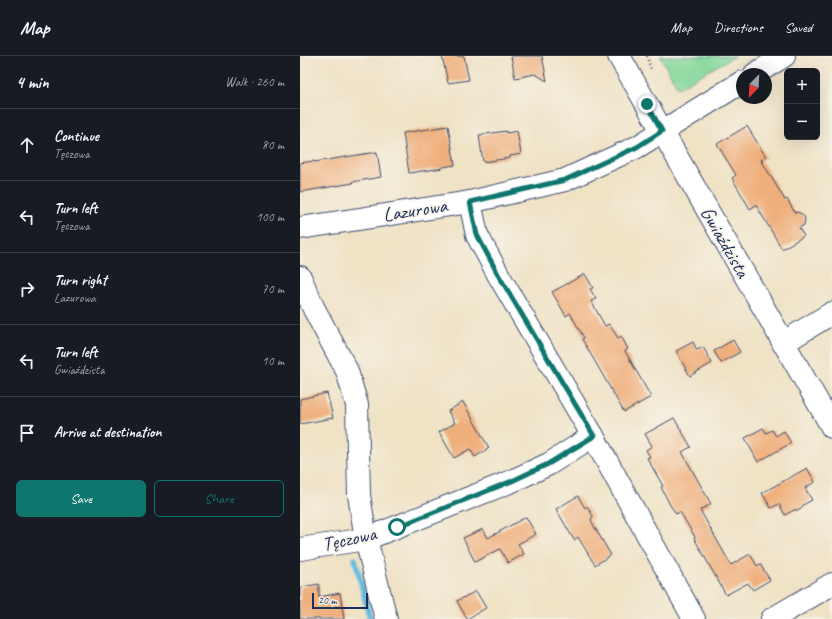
<!DOCTYPE html>
<meta charset="utf-8">
<style>
body{margin:0;font-family:Caveat,sans-serif;background:#242831;color:#f1f3f6}
.controls{position:absolute;right:12px;top:12px;display:grid;overflow:hidden;border-radius:6px;box-shadow:0 4px 16px #0002}
.controls button{width:36px;height:36px;display:grid;place-items:center;padding:0;border:0;border-bottom:1px solid #363941;background:#171b24;color:#f1f3f6;font:20px sans-serif}
.compass{position:absolute;left:436px;top:12px;width:36px;height:36px;border-radius:50%;background:#171b24;box-shadow:0 4px 16px #0002;rotate:204deg}
.scale{position:absolute;left:12px;bottom:10px;width:56px;box-sizing:border-box;padding-left:4px;border:2px solid #1b2f5e;border-top:0;font-size:11px;line-height:14px;white-space:nowrap;color:#1b2f5e;-webkit-text-stroke:3px #f7f3e8;paint-order:stroke}
.stop{position:absolute;width:12px;height:12px;margin:-9px;border:3px solid #0f766e;border-radius:50%;background:#fff}
.stop.end{background:#0f766e;border-color:#fff;box-shadow:0 1px 4px #0008}
.list{margin:0;padding:0;list-style:none}
h2{display:flex;justify-content:space-between;align-items:center;height:52px;margin:0;padding:0 16px;font-size:17px}
h2 small{font-size:13px;font-weight:400;color:#9ea1a6}
.list li{display:grid;grid-template-columns:26px 1fr auto;gap:12px;align-items:center;box-sizing:border-box;height:72px;padding:0 16px;border-top:1px solid #363941}
.list b{display:block;font-size:15px;white-space:nowrap}
.list p{margin:0;font-size:13px;white-space:nowrap;color:#9ea1a6}
.list em{font-size:13px;font-style:normal;color:#9ea1a6}
.actions{display:flex;gap:8px;padding:12px 16px}
.actions a{flex:1;padding:9px 0;border:1px solid #0f766e;border-radius:6px;text-align:center;font-size:14px;color:#0f766e}
.actions .main{background:#0f766e;color:#fff}
.icon{flex:none;width:22px;height:22px;fill:none;stroke:currentColor;stroke-width:2;stroke-linecap:round;stroke-linejoin:round}
.map{position:relative;flex:none;width:532px;height:563px;overflow:hidden}
header{display:flex;align-items:center;gap:24px;box-sizing:border-box;height:56px;padding:0 20px;background:#171b24;border-bottom:1px solid #363941}
header strong{font-size:19px}
nav{display:flex;gap:22px;margin-inline-start:auto;font-size:14px}
main{display:flex}
aside{flex:1;background:#171b24}
.map>svg:first-child{display:block}
.green{fill:#83d79a;stroke:#4f837c}
.lines{fill:none;stroke-linecap:round;stroke-linejoin:round}
.stream{stroke:#61badf;stroke-width:5.5}
.building{fill:#efaf7c}
.minor-casing{stroke:#3b4a6d;stroke-width:24}
.path{stroke:#3b4a6d;stroke-width:2.5;stroke-dasharray:1 3;stroke-linecap:butt}
.minor{stroke:#fff;stroke-width:22}
.route{stroke:#0f766e;stroke-width:5}
.labels{text-anchor:middle;dominant-baseline:central;stroke-width:3;stroke-linejoin:round;paint-order:stroke}
.street-label{font-size:20px;fill:#1b2f5e;stroke:#f7f3e8}
</style>
<header>
<strong>Map</strong>
<nav><a>Map</a><a>Directions</a><a>Saved</a></nav>
</header>
<main>
<aside>
<h2>4 min<small>Walk · 260 m</small></h2>
<ul class="list">
<li><svg class="icon" aria-label="ahead" viewBox="0 0 24 24"><path d="M12 20V5M6 11l6-6 6 6"/></svg><div><b>Continue</b><p>Tęczowa</p></div><em>80 m</em></li>
<li><svg class="icon" aria-label="left" viewBox="0 0 24 24"><path d="M17 20v-9H6M10 6l-5 5 5 5"/></svg><div><b>Turn left</b><p>Tęczowa</p></div><em>100 m</em></li>
<li><svg class="icon" aria-label="right" viewBox="0 0 24 24"><path d="M7 20v-9h11M14 6l5 5-5 5"/></svg><div><b>Turn right</b><p>Lazurowa</p></div><em>70 m</em></li>
<li><svg class="icon" aria-label="left" viewBox="0 0 24 24"><path d="M17 20v-9H6M10 6l-5 5 5 5"/></svg><div><b>Turn left</b><p>Gwiaździsta</p></div><em>10 m</em></li>
<li><svg class="icon" aria-label="arrive" viewBox="0 0 24 24"><path d="M6 21V4h12l-3 4 3 4H6"/></svg><div><b>Arrive at destination</b></div></li>
</ul>
<div class="actions"><a class="main">Save</a><a>Share</a></div>
</aside>
<div class="map">
<svg width="532" height="563" viewBox="0 0 532 563">
<rect width="100%" height="100%" fill="#f7f3e8"/>
<filter id="ink" filterUnits="userSpaceOnUse"><feTurbulence type="fractalNoise" baseFrequency=".025" numOctaves="2"/><feDisplacementMap in="SourceGraphic" scale="8" xChannelSelector="R" yChannelSelector="G"/><feConvolveMatrix kernelMatrix="1 2 1 2 8 2 1 2 1" color-interpolation-filters="sRGB"/></filter>
<filter id="wash" filterUnits="userSpaceOnUse"><feTurbulence type="fractalNoise" baseFrequency=".012" numOctaves="4" result="noise"/><feDisplacementMap in="SourceGraphic" scale="16" xChannelSelector="R" yChannelSelector="G"/><feGaussianBlur stdDeviation="0.9" result="paint"/><feColorMatrix in="noise" values="0 0 0 0 0 0 0 0 0 0 0 0 0 0 0 0 0 1.4 0 .05"/><feComposite in="paint" operator="in"/></filter>
<g filter="url(#wash)">
<rect width="100%" height="100%" fill="#efe2c5"/>
<polygon class="green" points="360,0 435,0 378,32"/>
<g class="lines">
<polyline class="stream" points="55,503 70,563"/>
</g>
<g id="blocks">
<g class="building">
<polygon points="142,0 164,0 169,24 148,27"/>
<polygon points="211,0 242,0 247,25 235,18 215,22"/>
<polygon points="148,70 155,109 143,111 143,112 109,117 103,77"/>
<polygon points="447,70 466,101 461,104 485,144 487,143 495,157 497,156 502,158 505,162 504,169 499,172 504,180 482,193 456,149 450,153 432,122 436,119 417,88"/>
<polygon points="206,75 207,77 217,75 221,98 210,100 210,102 183,106 179,79"/>
<polygon points="77,96 81,121 52,126 53,127 0,136 0,107 14,105 14,106"/>
<polygon points="285,218 293,232 290,233 296,243 291,245 305,270 309,268 318,282 321,280 328,293 325,295 351,341 324,356 282,283 284,282 270,257 266,260 252,236"/>
<polygon points="433,284 440,296 421,307 414,295"/>
<polygon points="393,286 397,294 403,291 412,307 390,320 376,295"/>
<polygon points="27,337 33,362 0,368 0,343"/>
<polygon points="163,346 189,392 175,401 170,393 154,402 139,376 155,367 148,355"/>
<polygon points="374,362 391,391 382,396 411,448 400,454 431,509 450,498 457,510 460,508 470,524 453,534 448,527 426,539 394,482 395,481 380,456 376,458 370,449 361,431 363,430 347,402 350,401 346,394 352,390 345,378"/>
<polygon points="463,372 466,377 472,374 476,380 484,375 491,387 458,406 445,382"/>
<polygon points="507,412 515,426 505,432 512,444 503,449 500,454 494,454 485,459 479,448 471,452 462,437"/>
<polygon points="278,440 285,452 287,450 293,460 291,464 295,472 311,499 295,509 278,481 274,484 256,453"/>
<polygon points="226,461 236,478 218,488 224,498 208,507 200,493 175,506 163,482 183,473 188,482"/>
<polygon points="19,528 19,541 40,537 44,563 0,563 0,533 1,533 1,531"/>
<polygon points="176,535 186,552 167,563 157,545"/>
</g>
</g>
</g>
<g filter="url(#ink)">
<use href="#blocks" fill-opacity="0" stroke="#3b4a6d" stroke-width="1"/>
<g class="lines">
<defs>
<g id="minor">
<polyline points="319,0 532,371"/>
<polyline points="455,18 484,0"/>
<polyline points="170,146 177,179 199,220 293,380 394,563"/>
<polyline points="0,172 170,146 265,124 337,91 442,26"/>
<polyline points="0,221 14,253 47,315 57,349 59,439 66,483 86,563"/>
<polyline points="483,287 532,257"/>
<polyline points="0,493 66,483 212,425 249,408 293,380"/>
<polyline points="472,563 532,528"/>
</g>
</defs>
<use href="#minor" class="minor-casing"/>
<polyline class="path" points="347,0 351,14"/>
<use href="#minor" class="minor"/>
</g>
</g>
<g class="lines" filter="url(#ink)">
<polyline class="route" points="97,471 212,425 248,408 294,380 199,220 177,179 170,146 265,124 337,91 362,75 347,48"/>
</g>
<g class="labels">
<g class="street-label">
<text transform="translate(115 154) rotate(-9)">Lazurowa</text>
<text transform="translate(425 186) rotate(60)">Gwiaździsta</text>
<text transform="translate(49 483) rotate(-12)">Tęczowa</text>
</g>
</g>
</svg>
<div class="controls">
<button>+</button>
<button>−</button>
</div>
<svg class="compass" viewBox="-18 -18 36 36"><path d="M0-13l5 13h-10z" fill="#e53935"/><path d="M0 13l5-13h-10z" fill="#9ea1a6"/></svg>
<div class="scale">20 m</div>
<div class="stop" style="left:97px;top:471px"></div>
<div class="stop end" style="left:347px;top:48px"></div>
</div>
</main>
